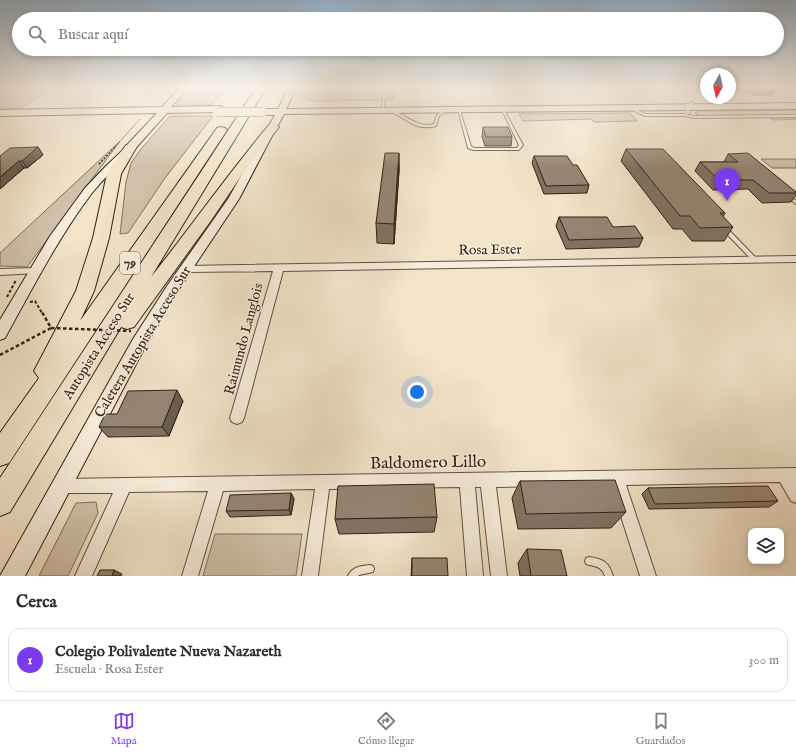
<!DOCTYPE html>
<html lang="es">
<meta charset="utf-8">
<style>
body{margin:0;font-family:"IM FELL English",serif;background:#f2f2f3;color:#2b2b33}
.controls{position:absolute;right:12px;bottom:12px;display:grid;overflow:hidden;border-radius:8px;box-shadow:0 2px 6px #0003}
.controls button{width:36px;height:36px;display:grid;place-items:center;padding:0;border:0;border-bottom:1px solid #e1e1e2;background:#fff;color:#2b2b33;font:20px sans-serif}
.compass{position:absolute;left:700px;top:68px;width:36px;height:36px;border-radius:50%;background:#fff;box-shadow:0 2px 6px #0003;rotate:188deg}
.you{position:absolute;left:417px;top:392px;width:14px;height:14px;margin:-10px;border:3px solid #fff;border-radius:50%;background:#1a73e8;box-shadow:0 0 0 6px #1a73e833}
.badge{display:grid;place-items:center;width:26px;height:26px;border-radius:50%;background:#7c3aed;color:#fff;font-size:13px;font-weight:700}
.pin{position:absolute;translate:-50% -33px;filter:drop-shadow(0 1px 2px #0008)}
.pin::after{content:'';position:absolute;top:21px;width:14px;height:12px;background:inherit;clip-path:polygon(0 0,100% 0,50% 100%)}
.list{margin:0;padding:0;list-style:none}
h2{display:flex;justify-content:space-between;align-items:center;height:52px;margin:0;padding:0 16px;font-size:17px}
h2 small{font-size:13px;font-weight:400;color:#7c7c81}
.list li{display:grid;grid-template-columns:26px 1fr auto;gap:12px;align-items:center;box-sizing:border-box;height:64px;margin:0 8px 8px;padding:0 8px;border:1px solid #e1e1e2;border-radius:12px}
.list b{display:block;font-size:15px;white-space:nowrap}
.list p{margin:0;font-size:13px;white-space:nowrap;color:#7c7c81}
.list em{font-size:13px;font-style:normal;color:#7c7c81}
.icon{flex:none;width:22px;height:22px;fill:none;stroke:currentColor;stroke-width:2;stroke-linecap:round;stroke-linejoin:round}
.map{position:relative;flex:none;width:796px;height:576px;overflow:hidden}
.search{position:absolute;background:#fff;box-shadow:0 2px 6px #0003;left:12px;right:12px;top:12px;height:44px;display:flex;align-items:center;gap:10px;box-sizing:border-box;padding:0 14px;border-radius:22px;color:#7c7c81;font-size:15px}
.sheet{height:124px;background:#fff}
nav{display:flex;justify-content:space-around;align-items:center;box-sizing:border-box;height:56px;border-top:1px solid #e1e1e2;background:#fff;font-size:11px;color:#7c7c81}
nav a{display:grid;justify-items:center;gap:2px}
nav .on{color:#7c3aed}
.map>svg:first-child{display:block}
.green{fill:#d2c2ab;stroke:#827160}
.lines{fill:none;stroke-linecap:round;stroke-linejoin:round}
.lane-casing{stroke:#635143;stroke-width:2}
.street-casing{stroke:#635143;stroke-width:2}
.secondary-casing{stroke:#332016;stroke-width:2}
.primary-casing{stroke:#332016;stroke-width:2}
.highway-casing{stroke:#332016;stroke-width:2}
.path-far3{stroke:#332016;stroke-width:1;stroke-dasharray:2 1;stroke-linecap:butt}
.path-far2{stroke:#332016;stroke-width:1.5;stroke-dasharray:2 1.5;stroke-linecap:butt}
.path-far1{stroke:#332016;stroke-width:2;stroke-dasharray:3 2;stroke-linecap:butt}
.path{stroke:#332016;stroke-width:2.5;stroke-dasharray:3.5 2.5;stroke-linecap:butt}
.lane{fill:#f7eddc;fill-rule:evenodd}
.street{fill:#f7eddc;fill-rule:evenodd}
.secondary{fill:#f7eddc;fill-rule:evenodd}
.primary{fill:#f2e3c9;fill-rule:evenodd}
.highway{fill:#f2e3c9;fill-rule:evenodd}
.primary-bridge-casing{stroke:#332016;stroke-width:10;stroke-linecap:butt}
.path-bridge{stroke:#332016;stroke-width:2.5;stroke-dasharray:3.5 2.5;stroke-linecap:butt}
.primary-bridge{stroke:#f2e3c9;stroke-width:9}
.wall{fill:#817263;stroke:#332016}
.shaded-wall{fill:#695d50;stroke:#332016}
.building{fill:#968573;stroke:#332016}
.labels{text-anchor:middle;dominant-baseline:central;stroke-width:3;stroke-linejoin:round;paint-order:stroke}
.shield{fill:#f7eddc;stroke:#6e5e51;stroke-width:1}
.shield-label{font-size:13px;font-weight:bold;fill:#332016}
.street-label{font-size:14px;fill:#332016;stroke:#f7eddc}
.near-street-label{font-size:17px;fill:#332016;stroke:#f7eddc}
</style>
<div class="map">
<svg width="796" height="576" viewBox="0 0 796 576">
<rect width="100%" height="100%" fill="#f2e3c9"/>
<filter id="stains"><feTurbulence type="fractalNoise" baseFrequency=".005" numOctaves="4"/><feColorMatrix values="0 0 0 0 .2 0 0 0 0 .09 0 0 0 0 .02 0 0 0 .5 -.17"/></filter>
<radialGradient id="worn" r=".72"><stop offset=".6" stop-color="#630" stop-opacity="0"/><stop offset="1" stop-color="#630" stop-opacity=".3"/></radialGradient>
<g class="green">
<polygon points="0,88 51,88 21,108 0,108 0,93 7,88"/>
<polygon points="192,88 227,88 211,105 176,105"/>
<polygon points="304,88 395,88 393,100 312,101 301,96"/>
<polygon points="796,110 796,119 774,120 767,117 702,118 695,113 699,111"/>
<polygon points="630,113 637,121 594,122 591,119 523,121 519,114"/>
<polygon points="170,116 213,116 165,178 128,233 120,234 126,182 131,163 141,149"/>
<polygon points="120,141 27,267 0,266 0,253"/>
<polygon points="761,159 796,159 796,168 772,168"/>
<polygon points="96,502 98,513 68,576 39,576 76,503"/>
<polygon points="215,534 302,534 296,576 203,576"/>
</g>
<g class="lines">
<defs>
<g id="lane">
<polygon points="384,88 386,88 384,107 383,108 382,107"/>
<polygon points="692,102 693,102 693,104 688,106 690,113 686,115 695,116 796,115 796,117 695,118 684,116 645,116 629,108 631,107 645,114 684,114 687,113 685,105"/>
<polygon points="503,109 504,110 523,145 519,150 473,150 468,148 458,110 460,111 471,146 474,148 517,148 519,145 502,110"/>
<path d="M392,110C406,115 418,129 434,124L437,115L444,110L446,111L439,116L436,126C415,131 408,119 391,112V110Z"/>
<polygon points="787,195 789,195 796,201 796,204 787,197"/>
<polygon points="723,228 727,228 757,259 757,261 753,261 723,230"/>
<path d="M589,557C603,559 609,562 613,576H605C601,565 595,567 586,564L585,561L586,558Z"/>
<path d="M370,565L373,566L374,569L373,572L359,575L358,576H348C352,567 360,566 370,565Z"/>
</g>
<g id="street">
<polygon points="796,256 796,262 283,271 244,418 242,422 237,424 232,422 230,418 273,271 185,272 180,269 185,266"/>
<polygon points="35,268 38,269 40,271 38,273 0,275 0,269"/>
<polygon points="796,468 796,503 791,501 780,482 626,485 656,576 640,576 611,485 496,487 507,576 491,576 481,487 475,487 483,576 467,576 460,487 329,489 318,576 302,576 315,489 223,491 198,576 182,576 208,491 129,492 92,576 75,576 113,493 61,493 56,491 54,486 56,481 61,479"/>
</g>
<g id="secondary">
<polygon points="269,131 273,134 239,199 177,292 145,347 25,576 0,576 133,339 167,286 228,199 265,134"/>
<path d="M129,146L132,147L134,149L132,151C118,165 104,178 92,193C58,238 32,289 5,338L0,340V320L50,236L85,188L105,167L126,147Z"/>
</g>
<g id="primary">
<polygon points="180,88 188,88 171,107 221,106 225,109 221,112 167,113 134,150 130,151 125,148 126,146 157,113 0,116 0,110 162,107"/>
<polygon points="288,89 291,89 295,91 286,109 796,103 796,109 284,114 276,129 270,129 268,127 275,115 263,115 259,112 263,109 278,109"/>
</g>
<g id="highway">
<path d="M256,88H266L151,277C191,227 228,174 269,125L273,124L279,127L248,166L210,222L134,327L127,329L121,327L10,512L0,516V478Z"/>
<polygon points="287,88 295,88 296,91 294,93 288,93"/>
<polygon points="221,127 225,128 227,130 9,463 0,466 0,433 39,378 34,371 76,291 93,238 107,174 124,148 126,145 134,145 136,148 121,174 109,238 94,291 80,321 217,128"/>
</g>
</defs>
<use href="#lane" class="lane-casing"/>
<use href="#street" class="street-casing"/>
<use href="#secondary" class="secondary-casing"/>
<use href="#primary" class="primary-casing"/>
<use href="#highway" class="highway-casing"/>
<polyline class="path-far3" points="115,147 140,119"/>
<polyline class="path-far2" points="99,164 116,146"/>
<g class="path-far1">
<polyline points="7,297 16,280"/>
<polyline points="30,302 35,301 42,313"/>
</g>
<polyline class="path" points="0,355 51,328 42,312"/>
<use href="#lane" class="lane"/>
<use href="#street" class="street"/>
<use href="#secondary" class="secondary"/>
<use href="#primary" class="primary"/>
<use href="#highway" class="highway"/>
<defs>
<polyline id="primary-bridge" points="217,112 263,112"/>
</defs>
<use href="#primary-bridge" class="primary-bridge-casing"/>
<polyline class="path-bridge" points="51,328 131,331"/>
<use href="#primary-bridge" class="primary-bridge"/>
</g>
<g class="wall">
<polygon points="730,88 766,88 774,92 772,95 752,95 745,90 731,91 730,90"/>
<polygon points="483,127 512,137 511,146 485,146 482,137"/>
<polygon points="38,147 43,155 27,168 24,168 0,189 0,156"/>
<polygon points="626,149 725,213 723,217 733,227 724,241 692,241 682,229 673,229 621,161"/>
<polygon points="399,153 399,171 394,244 377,243 376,223"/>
<polygon points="728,154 796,192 796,195 791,202 762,203 748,189 713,190 695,171 700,162 724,162"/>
<polygon points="534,156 573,165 589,185 587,193 544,194 532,163"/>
<polygon points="559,217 613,227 643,238 639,247 566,249 556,226"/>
<polygon points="183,401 169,436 108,437 99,427 117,414"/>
<polygon points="520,481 626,512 611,528 518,529 512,498"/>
<polygon points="648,488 778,501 769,507 649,509 642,494"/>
<polygon points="291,493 294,499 291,515 230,517 226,511"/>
<polygon points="437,517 434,532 339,534 335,519"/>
<polygon points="527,549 567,576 520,576 518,563"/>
<polygon points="412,558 448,576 411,576"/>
</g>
<g class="shaded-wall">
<polygon points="38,147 43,155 27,168 22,161"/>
<polygon points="399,153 399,171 394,244 394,224"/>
<polygon points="19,161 24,168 0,189 0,177"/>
<polygon points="177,390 183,401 169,436 162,427"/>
<polygon points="291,493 294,499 291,515 289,510"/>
<polygon points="114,570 122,574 121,576 112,576"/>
</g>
<g class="building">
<polygon points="732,88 766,88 774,92 753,92 746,88"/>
<polygon points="483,127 508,127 512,137 486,137"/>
<polygon points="38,147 22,161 19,161 0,177 0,156 10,148"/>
<polygon points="626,149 663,149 725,213 720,213 733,227 700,228 690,216 680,216"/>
<polygon points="385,153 399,153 394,224 376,223"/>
<polygon points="748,153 796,192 796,193 769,193 753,180 719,180 700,162 738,162 728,154"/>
<polygon points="534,156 567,156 573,165 577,165 589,185 546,186"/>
<polygon points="559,217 607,217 613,227 635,226 643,238 569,240"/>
<polygon points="177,390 162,427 99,427 105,414 117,414 128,391"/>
<polygon points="615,480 626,512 526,514 520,481"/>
<polygon points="434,484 437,517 335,519 338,486"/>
<polygon points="768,486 778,501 655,504 648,488"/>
<polygon points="291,493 289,510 226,511 230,495"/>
<polygon points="527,549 561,550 567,576 531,576"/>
<polygon points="412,558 447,558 448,576 412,576"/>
<polygon points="100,570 114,570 112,576 97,576"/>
</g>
<linearGradient id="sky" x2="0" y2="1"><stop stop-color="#92acc3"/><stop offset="0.52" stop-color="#f9f2e7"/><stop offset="1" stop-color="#f9f2e7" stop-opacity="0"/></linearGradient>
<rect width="796" height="168" fill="url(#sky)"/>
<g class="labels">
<rect class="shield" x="120" y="252" width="20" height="22" rx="3"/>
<g class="shield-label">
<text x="130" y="263">79</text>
</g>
<g class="street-label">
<text transform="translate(490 250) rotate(-1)">Rosa Ester</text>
<text transform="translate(244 339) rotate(-75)">Raimundo Langlois</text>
<text transform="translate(143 342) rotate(-59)">Caletera Autopista Acceso Sur</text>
<text transform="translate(99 346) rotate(-58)">Autopista Acceso Sur</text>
</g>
<g class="near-street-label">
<text transform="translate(428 463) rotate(-1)">Baldomero Lillo</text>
</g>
</g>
<rect width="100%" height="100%" filter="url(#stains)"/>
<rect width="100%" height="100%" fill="url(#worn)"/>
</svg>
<div class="controls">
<button><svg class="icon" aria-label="layers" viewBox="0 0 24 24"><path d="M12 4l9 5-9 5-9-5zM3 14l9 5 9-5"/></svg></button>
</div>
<svg class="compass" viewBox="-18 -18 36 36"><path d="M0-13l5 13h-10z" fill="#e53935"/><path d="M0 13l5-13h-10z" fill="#7c7c81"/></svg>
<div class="you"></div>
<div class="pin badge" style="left:727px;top:201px">1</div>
<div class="search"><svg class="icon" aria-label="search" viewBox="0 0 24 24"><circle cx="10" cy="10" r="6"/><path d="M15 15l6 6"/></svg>Buscar aquí</div>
</div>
<section class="sheet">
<h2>Cerca<small></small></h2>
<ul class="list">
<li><span class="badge">1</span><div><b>Colegio Polivalente Nueva Nazareth</b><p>Escuela · Rosa Ester</p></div><em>300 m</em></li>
</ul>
</section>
<nav>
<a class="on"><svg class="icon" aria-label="map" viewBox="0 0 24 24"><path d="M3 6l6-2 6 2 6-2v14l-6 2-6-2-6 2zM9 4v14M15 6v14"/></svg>Mapa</a>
<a><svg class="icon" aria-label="directions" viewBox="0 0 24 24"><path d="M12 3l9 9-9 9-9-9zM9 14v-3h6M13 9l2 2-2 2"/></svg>Cómo llegar</a>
<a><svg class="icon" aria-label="saved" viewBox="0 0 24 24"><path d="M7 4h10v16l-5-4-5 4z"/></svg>Guardados</a>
</nav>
